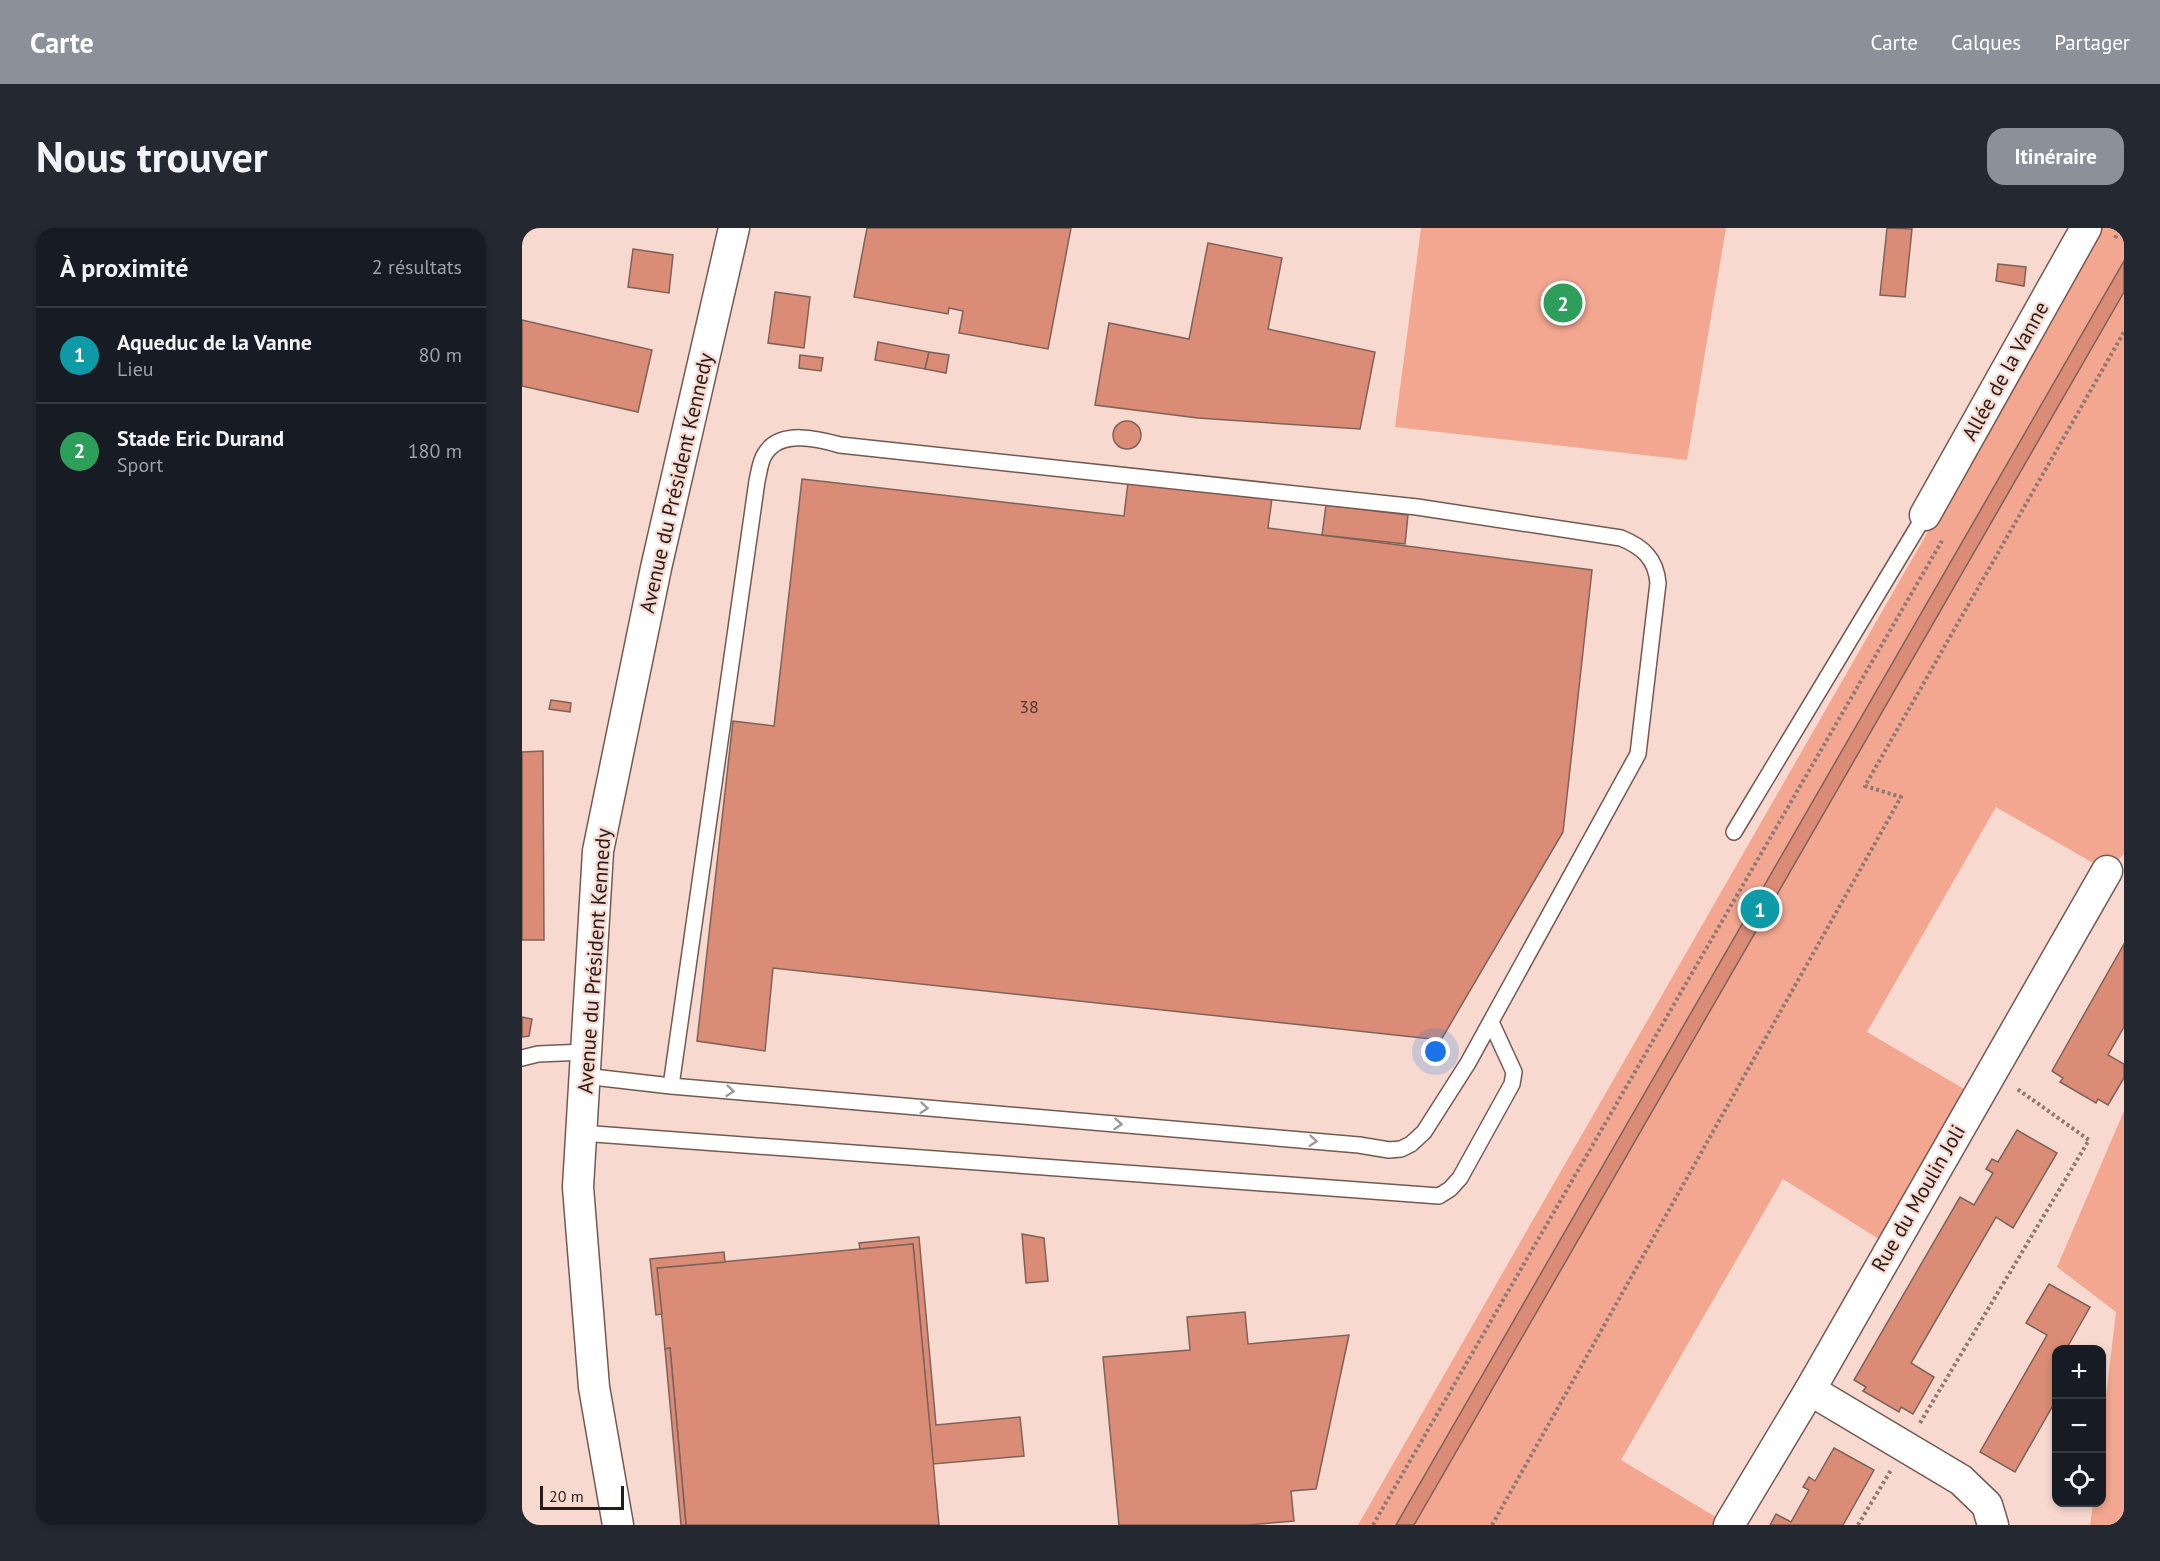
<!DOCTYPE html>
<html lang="fr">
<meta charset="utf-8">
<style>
body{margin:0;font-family:"PT Sans",sans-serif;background:#242831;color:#f1f3f6}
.controls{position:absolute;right:18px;bottom:18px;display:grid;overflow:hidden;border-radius:12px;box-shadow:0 3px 9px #0003}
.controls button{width:54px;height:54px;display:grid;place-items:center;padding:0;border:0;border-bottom:2px solid #363941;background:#171b24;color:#f1f3f6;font:30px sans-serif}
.scale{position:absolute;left:18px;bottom:15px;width:84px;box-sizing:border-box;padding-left:6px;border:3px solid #271c19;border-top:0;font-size:16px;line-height:21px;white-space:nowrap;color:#271c19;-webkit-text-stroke:4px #f8d9cf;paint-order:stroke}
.you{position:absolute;left:914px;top:824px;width:21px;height:21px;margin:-15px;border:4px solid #fff;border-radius:50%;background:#1a73e8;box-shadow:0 0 0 9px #1a73e833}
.badge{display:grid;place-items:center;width:39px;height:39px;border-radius:50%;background:#8c9099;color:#fff;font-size:20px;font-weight:700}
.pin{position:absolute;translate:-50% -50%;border:3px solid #fff;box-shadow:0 2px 6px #0006}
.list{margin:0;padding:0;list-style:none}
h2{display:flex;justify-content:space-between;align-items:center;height:78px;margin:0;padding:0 24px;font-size:26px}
h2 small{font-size:20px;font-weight:400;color:#9ea1a6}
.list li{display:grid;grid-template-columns:39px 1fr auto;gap:18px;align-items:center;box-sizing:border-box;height:96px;padding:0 24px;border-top:2px solid #363941}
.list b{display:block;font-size:22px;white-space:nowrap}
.list p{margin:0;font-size:20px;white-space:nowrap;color:#9ea1a6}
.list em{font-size:20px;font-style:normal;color:#9ea1a6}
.icon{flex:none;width:33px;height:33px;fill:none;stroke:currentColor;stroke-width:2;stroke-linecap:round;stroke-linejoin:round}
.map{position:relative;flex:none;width:1602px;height:1297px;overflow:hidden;border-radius:18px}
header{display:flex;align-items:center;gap:36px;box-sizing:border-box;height:84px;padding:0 30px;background:#8c9099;color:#fff}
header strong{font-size:28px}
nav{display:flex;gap:33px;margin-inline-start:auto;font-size:21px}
.intro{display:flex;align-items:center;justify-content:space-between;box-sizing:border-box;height:144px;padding:0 36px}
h1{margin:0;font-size:42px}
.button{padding:15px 27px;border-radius:18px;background:#8c9099;color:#fff;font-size:21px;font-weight:700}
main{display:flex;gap:36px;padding:0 36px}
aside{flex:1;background:#171b24;border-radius:18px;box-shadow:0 3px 9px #0003}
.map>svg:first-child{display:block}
.green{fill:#f3a791}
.building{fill:#da8c76;stroke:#7d625a;stroke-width:1.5}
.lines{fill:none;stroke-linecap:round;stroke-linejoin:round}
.lane-casing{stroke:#745952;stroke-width:18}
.street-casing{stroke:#745952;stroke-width:33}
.path{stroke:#8f7a73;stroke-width:4;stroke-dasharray:3 3;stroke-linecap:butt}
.lane{stroke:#fff;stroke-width:15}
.street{stroke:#fff;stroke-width:30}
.oneway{stroke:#9e9998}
.labels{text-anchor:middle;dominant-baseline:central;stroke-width:4.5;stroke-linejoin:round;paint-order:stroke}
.number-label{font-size:18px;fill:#543830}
.street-label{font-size:21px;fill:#271c19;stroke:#f8d9cf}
</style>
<header>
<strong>Carte</strong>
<nav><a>Carte</a><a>Calques</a><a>Partager</a></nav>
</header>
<div class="intro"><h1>Nous trouver</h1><a class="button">Itinéraire</a></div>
<main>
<aside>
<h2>À proximité<small>2 résultats</small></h2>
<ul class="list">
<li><span class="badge" style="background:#0f9aa8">1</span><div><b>Aqueduc de la Vanne</b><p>Lieu</p></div><em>80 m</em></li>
<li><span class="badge" style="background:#2e9e5b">2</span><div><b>Stade Eric Durand</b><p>Sport</p></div><em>180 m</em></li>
</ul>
</aside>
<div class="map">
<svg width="1602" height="1297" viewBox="0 0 1602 1297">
<rect width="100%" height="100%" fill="#f8d9cf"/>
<g class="green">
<polygon points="899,0 1204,0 1165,232 873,199"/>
<polygon points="1580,0 1602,0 1602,626 1585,643 1474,579 1345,804 1454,868 1368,1018 1261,951 1099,1232 1207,1297 836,1297"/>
<polygon points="1602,883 1602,1297 1568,1297 1571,1275 1580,1274 1580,1203 1594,1084 1535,1039"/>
</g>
<g class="building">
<polygon points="345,0 549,0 526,121 437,105 441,83 427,80 426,86 332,69"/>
<polygon points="1365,0 1390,1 1383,69 1358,67"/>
<polygon points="686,15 760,30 746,101 853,124 838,201 676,190 573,177 587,95 667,111"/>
<polygon points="111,21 151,27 147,65 106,59"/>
<polygon points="1602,33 1602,64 892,1297 874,1297"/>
<polygon points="1476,36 1504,39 1502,58 1474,53"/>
<polygon points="253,64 288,69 282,120 246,115"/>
<polygon points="0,92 130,122 116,184 0,158"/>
<polygon points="356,114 407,124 403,141 353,132"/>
<polygon points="407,124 427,127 424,145 403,141"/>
<polygon points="278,127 301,130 299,143 277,140"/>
<circle cx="605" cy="207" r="14"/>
<polygon points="280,251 602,288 606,254 750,270 746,300 1070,342 1041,604 919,812 251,740 243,823 175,813 211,493 252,498"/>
<polygon points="804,277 886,287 883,316 800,307"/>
<polygon points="29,472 49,475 48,484 27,481"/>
<polygon points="21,523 22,712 0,712 0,524"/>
<polygon points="1602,716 1602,799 1586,827 1602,836 1602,850 1586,877 1576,871 1574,875 1538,854 1541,850 1530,843"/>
<polygon points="0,789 10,791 7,808 0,809"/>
<polygon points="1495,902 1535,925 1491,1000 1474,989 1389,1135 1412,1149 1391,1186 1379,1179 1377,1184 1341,1163 1344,1159 1332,1152 1438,969 1452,977 1471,945 1464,941 1470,931 1476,934"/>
<polygon points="500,1006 522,1010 526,1053 504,1055"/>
<polygon points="397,1009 414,1197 498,1189 502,1228 411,1236 391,1016 338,1021 337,1015"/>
<polygon points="391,1016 417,1297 164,1297 148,1120 143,1121 135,1040"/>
<polygon points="202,1024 203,1034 135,1040 140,1086 134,1087 128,1031"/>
<polygon points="1527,1056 1568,1079 1546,1118 1552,1122 1534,1122 1534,1172 1493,1244 1458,1224 1525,1107 1504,1095"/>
<polygon points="723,1084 726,1116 827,1107 794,1261 769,1263 772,1293 726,1297 597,1297 581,1129 668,1122 665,1089"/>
<polygon points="148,1120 164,1297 159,1297 143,1121"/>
<polygon points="1312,1220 1352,1242 1321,1297 1248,1297 1254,1286 1269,1294 1287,1262 1281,1259 1287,1249 1293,1253"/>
</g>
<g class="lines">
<defs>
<g id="lane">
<polyline points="1212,604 1403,287"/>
<polyline points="0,830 16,826 63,824"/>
<path d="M62,848L149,858L837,917L867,922L879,921L889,916L902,904L946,835L1116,526L1136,355C1134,331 1121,319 1099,310L895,279L318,217C297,211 258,201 243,226C238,233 237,245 235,253L149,858"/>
<polyline points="59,905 917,968 928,961 938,950 990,856 992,844 969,794"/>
</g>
<g id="street">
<polyline points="1403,287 1564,0"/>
<polyline points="1288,1162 1439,1252 1465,1277 1471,1297"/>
<polyline points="96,1297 72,1159 56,959 76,623 134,340 212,0"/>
<polyline points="1207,1297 1288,1162 1585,643"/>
</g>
</defs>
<use href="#lane" class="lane-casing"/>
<use href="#street" class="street-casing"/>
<g class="path">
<polyline points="1593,10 1599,0"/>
<polyline points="1398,1195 1567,912 1494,860"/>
<polyline points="851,1297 1421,311"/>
<polyline points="970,1297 1379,569 1343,558 1602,104"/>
<polyline points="1336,1297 1369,1242"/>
</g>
<use href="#lane" class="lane"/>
<use href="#street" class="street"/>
</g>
<defs><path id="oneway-chevron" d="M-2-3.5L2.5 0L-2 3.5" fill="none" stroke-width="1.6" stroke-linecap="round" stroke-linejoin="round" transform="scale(1.5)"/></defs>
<g class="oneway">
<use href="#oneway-chevron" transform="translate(208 863) rotate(5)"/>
<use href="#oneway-chevron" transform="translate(402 880) rotate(5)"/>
<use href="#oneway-chevron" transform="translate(596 896) rotate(5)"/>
<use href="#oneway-chevron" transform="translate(791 913) rotate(5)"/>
</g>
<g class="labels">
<g class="number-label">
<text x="507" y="478">38</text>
</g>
<g class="street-label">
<text transform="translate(1483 143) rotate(-61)">Allée de la Vanne</text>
<text transform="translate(154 255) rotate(-77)">Avenue du Président Kennedy</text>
<text transform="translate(72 733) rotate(-86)">Avenue du Président Kennedy</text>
<text transform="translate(1396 970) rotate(-60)">Rue du Moulin Joli</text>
</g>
</g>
</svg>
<div class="controls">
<button>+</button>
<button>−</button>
<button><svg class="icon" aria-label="locate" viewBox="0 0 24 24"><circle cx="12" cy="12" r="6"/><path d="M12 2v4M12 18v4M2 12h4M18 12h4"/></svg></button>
</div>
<div class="scale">20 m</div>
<div class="you"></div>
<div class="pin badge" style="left:1238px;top:681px;background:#0f9aa8">1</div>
<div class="pin badge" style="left:1041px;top:75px;background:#2e9e5b">2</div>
</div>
</main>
